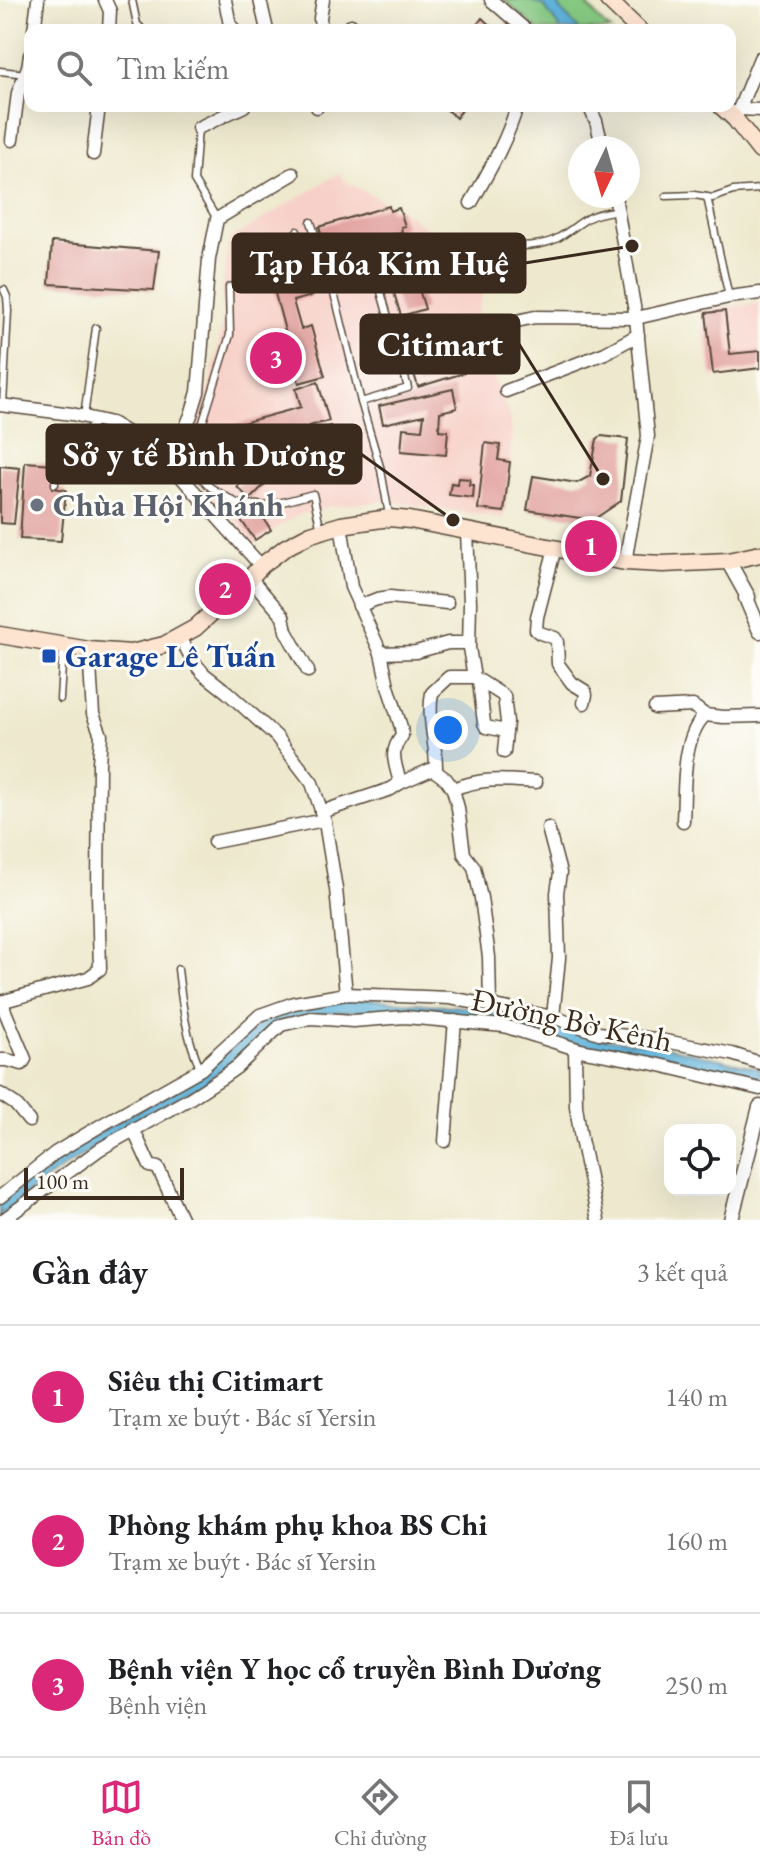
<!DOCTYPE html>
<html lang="vi">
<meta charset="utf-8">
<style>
body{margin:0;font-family:"EB Garamond",serif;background:#f6f6f6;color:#202124}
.controls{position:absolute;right:24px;bottom:24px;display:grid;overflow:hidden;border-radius:16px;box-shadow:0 8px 32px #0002}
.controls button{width:72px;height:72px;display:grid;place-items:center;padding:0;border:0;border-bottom:2px solid #e0e0e0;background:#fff;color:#202124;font:40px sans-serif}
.compass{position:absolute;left:568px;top:136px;width:72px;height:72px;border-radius:50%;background:#fff;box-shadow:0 8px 32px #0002;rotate:185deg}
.scale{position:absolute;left:24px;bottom:20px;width:160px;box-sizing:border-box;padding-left:8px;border:4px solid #3b2a1e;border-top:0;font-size:22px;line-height:28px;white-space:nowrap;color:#3b2a1e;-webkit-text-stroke:6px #fdfcf7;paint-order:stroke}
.you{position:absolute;left:448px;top:730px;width:28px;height:28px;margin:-20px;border:6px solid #fff;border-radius:50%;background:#1a73e8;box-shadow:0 0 0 12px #1a73e833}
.badge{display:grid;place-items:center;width:52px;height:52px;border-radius:50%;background:#db2777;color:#fff;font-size:26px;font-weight:700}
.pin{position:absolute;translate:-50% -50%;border:4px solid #fff;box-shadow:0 2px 8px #0006}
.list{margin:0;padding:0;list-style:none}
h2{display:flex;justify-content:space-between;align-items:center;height:104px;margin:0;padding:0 32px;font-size:34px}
h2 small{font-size:26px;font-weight:400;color:#757577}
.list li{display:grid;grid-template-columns:52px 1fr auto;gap:24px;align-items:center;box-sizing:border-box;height:144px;padding:0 32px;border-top:2px solid #e0e0e0}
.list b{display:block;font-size:30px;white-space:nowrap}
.list p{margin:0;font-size:26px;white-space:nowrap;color:#757577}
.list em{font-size:26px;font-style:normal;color:#757577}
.icon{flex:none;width:44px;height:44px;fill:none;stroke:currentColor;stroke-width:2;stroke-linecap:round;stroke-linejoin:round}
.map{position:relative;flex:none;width:760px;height:1220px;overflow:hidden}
.search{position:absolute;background:#fff;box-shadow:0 8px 32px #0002;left:24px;right:24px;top:24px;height:88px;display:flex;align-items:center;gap:20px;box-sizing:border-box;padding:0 28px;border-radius:16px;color:#757577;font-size:30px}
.sheet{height:536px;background:#fff}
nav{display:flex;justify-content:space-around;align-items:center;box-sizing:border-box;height:112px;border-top:2px solid #e0e0e0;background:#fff;font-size:22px;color:#757577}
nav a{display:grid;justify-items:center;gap:4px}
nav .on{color:#db2777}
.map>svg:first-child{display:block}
.built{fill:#f7d1c9}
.green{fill:#85c882;stroke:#607950;stroke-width:2}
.water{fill:#5fb2da;stroke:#4d6e7c;stroke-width:2}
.building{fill:#e09d9a}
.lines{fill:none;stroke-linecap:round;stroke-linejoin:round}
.service-casing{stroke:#564738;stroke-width:9}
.minor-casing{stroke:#564738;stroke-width:15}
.tertiary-casing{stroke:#564738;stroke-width:17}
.secondary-casing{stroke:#564738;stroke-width:19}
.service{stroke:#fff;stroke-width:6}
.minor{stroke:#fff;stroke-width:12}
.tertiary{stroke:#fff;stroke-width:14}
.secondary{stroke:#fde4d1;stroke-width:16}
.worship-dot{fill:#6b7280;stroke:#fdfcf7;stroke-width:3}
.transit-dot{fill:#1a4fb4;stroke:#fdfcf7;stroke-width:3}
.labels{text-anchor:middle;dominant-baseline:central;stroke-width:6;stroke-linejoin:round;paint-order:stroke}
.worship-label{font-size:32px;font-weight:bold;fill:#5b616d;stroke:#fdfcf7;text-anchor:start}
.transit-label{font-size:32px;font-weight:bold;fill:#164399;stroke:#fdfcf7;text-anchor:start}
.street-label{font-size:32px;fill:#3b2a1e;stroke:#fdfcf7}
.leader{fill:none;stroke:#3b2a1e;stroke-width:3}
.callout-dot{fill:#3b2a1e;stroke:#fdfcf7;stroke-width:3}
.callout{fill:#3b2a1e;stroke:#3b2a1e;stroke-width:3}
.callout-label{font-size:34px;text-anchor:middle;font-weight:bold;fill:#fff}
</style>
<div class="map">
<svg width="760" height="1220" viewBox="0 0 760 1220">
<rect width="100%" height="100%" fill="#fdfcf7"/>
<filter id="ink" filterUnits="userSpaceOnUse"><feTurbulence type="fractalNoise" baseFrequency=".0125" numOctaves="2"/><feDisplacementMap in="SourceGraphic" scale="16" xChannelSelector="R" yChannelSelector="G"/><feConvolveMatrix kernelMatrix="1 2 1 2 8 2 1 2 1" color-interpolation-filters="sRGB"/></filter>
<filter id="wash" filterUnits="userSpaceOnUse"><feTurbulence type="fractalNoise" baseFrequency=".006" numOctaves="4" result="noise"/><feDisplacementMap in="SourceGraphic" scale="32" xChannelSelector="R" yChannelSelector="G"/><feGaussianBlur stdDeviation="1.8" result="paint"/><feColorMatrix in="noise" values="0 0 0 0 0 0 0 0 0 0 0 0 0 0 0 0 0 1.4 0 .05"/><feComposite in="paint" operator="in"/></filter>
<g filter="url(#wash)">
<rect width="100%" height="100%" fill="#eee9ce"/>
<g class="built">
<polygon points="339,173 346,182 407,214 436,235 493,252 476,320 478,338 509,415 512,439 503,518 387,501 331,506 301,514 279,526 254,545 225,509 219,509 174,448 196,417 208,392 223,323 224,316 221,290 230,239"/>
<polygon points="760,303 760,372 711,377 701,310"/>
</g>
<polygon class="green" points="504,0 583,0 603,24 611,30 538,30"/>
<g class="water">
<polygon points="533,0 551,0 553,3 557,2 563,13 578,28 576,30 561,30 544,6 534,2"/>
<path d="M367,999L485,1009L562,1024C590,1043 625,1039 657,1045C692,1052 726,1061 760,1068V1082L642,1054L599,1049L418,1013L357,1011L327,1013L289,1019L273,1026L204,1084L143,1116L107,1138L36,1186L0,1216V1204L34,1175L64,1153L137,1111L173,1092L204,1072L269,1016L303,1005L337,1000Z"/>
</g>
<g id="blocks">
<g class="building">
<polygon points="482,18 495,30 473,30"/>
<polygon points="443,106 465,106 456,118"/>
<polygon points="389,206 390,211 399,208 405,226 401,227 402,232 327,254 319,227"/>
<polygon points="52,242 159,251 154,290 49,284"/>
<polygon points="412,266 425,309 401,316 388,273"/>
<polygon points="307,277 312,296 293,301 301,329 311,326 325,376 299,383 273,286"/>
<polygon points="725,311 730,354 760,351 760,368 713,374 706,313"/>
<polygon points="436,320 448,358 458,355 464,373 418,387 401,330"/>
<polygon points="318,382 329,421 309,426 311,432 330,426 333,436 340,434 346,454 273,476 250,499 237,487 267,457 264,447 303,435 301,429 269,438 270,441 253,446 252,442 233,447 239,470 218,476 206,433 301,407 296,389"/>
<polygon points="453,389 457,408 440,412 439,430 448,431 446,455 401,451 403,428 422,430 424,415 383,424 379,406"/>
<polygon points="601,436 628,439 621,501 593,520 527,510 533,476 577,483 590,476 597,439"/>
<polygon points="485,443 500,445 498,460 510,462 504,512 478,509"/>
<polygon points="25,462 54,464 53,488 66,490 61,541 20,539"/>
<polygon points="0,466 20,468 14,524 0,523"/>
<polygon points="458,478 470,479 469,485 474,485 473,498 449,495 451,483 457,484"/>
<polygon points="258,509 271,530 255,540 241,520"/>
</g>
</g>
</g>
<g filter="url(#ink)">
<use href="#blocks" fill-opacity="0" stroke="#564738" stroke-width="2"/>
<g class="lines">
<defs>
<g id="service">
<polyline points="132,0 137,24 143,30"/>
<polyline points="0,71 26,74"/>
<polyline points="198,128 194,181 217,219"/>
<polyline points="666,196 694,195 713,198 733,191 760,189"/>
<polyline points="707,197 729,297"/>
<polyline points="311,222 337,304 361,402 381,470 389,515"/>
<polyline points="297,231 306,267 229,287 230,335 203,422 187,451 194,470 210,487 237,503 267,506 313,494 321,530"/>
<path d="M501,247C520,246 539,247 556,239C568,233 577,224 588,218C597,213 608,212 618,210"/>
<polyline points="331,285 376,274 408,388 361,402"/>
<polyline points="3,405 8,311 7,297 4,290"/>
<polyline points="84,417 96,328"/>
<path d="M55,484C57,468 61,445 76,435C88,428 88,433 97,419"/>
<polyline points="60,699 63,649"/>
<path d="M178,969C182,1003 186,1039 201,1069"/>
</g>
<g id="minor">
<polyline points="105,0 110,11 109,30"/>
<polyline points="225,0 230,25 235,30"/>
<polyline points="260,0 267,30"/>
<polyline points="491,0 526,30"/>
<polyline points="34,30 38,0"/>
<polyline points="321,30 320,18 323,0"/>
<polyline points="345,30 351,25"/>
<polyline points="317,106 317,107"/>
<polyline points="589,106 596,121 603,148"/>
<polyline points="740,109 760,110"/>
<polyline points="735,119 760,58"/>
<polyline points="198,128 244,106"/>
<polyline points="12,140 18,93 28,67 30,55"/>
<polyline points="93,154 99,106"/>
<polyline points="615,196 636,318 648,436 625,562"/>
<path d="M471,203C489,171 507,141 517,106"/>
<polyline points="517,321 535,317 636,318 729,297 760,293"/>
<polyline points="506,391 605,353 638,335"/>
<polyline points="0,405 72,414 111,423 139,440 166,460 261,566"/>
<polyline points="166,460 180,440 191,415 198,392 209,259 217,219 293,174"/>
<polyline points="467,531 470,603 469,648 474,677 504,696 507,722 504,752"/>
<polyline points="555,548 537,617 536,630 540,633 555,638 557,642 558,664 572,683 585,691 586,695 584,703"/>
<polyline points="250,578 283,616 286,631 308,671"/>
<polyline points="359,606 377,599 390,597 447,603"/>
<polyline points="180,637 193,661 204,674 227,692 276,736 312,783 325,822 336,889 346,994"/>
<polyline points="381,653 416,652 448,643 469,643"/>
<polyline points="479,681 484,723 486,727 506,731"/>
<polyline points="655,708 693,706 705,715 723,717 760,716"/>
<path d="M436,771C437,746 427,718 432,693L449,677H474"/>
<polyline points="400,783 432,769 446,779 453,789 458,808 464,854 474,867 481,898 489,957 490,1005"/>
<path d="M453,789C483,777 504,780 536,782"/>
<path d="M321,812L391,789L400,783C396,764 388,753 402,736L401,727L388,686L381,653L351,587L341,525"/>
<path d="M683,821C685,788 681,739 705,715"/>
<polyline points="548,828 560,873 557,893 559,958 553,1017"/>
<polyline points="214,842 324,820"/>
<polyline points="575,1049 576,1106 581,1139 598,1220"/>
<polyline points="0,1060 7,1060 22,1064 25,1059 4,1009 4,1001 88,978 100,969 98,894 99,763 101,735 93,714 89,650"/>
<polyline points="0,1094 15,1104 29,1121"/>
<polyline points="133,1129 150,1166 158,1168 182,1220"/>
<polyline points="445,1141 455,1021"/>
<polyline points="0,1197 55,1153 105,1123 201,1069 260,1015 294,1003 346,994 450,998 553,1017 599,1033 655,1039 732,1054 760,1063"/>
<polyline points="3,1220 100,1149 189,1099 220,1079 237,1067 281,1025 311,1018 353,1021 405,1017 504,1026 580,1050 651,1063 760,1089"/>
</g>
<g id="tertiary">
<polyline points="728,561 748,597 746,598 760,631"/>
<polyline points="731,1220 760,1107"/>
</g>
<g id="secondary">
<polyline points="608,0 639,30"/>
<polyline points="721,106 735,119 760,151"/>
<polyline points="0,635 89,650 131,653 164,645 195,628 250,578 261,566 286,547 311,534 341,525 389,518 410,520 625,562 663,564 728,561 760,554"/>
</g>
</defs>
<use href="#service" class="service-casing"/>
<use href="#minor" class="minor-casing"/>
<use href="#tertiary" class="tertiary-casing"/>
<use href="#secondary" class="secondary-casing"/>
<use href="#service" class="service"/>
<use href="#minor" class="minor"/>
<use href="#tertiary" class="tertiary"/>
<use href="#secondary" class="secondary"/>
</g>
</g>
<circle class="worship-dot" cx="37" cy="505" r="8"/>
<rect class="transit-dot" x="41" y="648" width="16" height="16" rx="4"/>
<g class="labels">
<g class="worship-label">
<text x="53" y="505">Chùa Hội Khánh</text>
</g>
<g class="transit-label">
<text x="65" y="656">Garage Lê Tuấn</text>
</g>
<g class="street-label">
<text transform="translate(572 1020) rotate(12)">Đường Bờ Kênh</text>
</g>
</g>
<path class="leader" d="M632 246L525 263M603 479L519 344M453 520L361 454"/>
<g class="callout-dot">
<circle cx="632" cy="246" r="8"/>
<circle cx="603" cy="479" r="8"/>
<circle cx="453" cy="520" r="8"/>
</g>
<g class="callout">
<rect x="233" y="234" width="292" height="58" rx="8"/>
<rect x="361" y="315" width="158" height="58" rx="8"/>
<rect x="47" y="425" width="314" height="58" rx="8"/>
</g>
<g class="callout-label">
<text x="379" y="275">Tạp Hóa Kim Huệ</text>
<text x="440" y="356">Citimart</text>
<text x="204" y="466">Sở y tế Bình Dương</text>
</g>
</svg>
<div class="controls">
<button><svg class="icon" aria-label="locate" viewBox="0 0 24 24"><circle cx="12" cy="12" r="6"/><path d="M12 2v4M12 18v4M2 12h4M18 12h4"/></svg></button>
</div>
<svg class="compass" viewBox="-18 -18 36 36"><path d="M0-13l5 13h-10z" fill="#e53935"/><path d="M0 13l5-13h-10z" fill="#757577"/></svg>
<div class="scale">100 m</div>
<div class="you"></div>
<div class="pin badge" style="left:591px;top:546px">1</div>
<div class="pin badge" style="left:225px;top:589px">2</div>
<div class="pin badge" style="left:276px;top:358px">3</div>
<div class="search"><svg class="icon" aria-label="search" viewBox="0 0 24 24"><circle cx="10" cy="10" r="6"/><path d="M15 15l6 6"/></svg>Tìm kiếm</div>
</div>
<section class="sheet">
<h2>Gần đây<small>3 kết quả</small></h2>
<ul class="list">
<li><span class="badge">1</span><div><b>Siêu thị Citimart</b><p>Trạm xe buýt · Bác sĩ Yersin</p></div><em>140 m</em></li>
<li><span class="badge">2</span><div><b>Phòng khám phụ khoa BS Chi</b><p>Trạm xe buýt · Bác sĩ Yersin</p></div><em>160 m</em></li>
<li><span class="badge">3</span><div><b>Bệnh viện Y học cổ truyền Bình Dương</b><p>Bệnh viện</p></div><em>250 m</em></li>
</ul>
</section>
<nav>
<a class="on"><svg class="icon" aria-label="map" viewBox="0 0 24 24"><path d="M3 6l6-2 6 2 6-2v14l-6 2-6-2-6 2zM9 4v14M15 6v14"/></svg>Bản đồ</a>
<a><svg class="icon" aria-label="directions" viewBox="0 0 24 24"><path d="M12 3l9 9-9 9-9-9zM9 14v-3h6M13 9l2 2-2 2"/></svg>Chỉ đường</a>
<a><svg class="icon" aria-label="saved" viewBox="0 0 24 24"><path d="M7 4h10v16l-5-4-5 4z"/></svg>Đã lưu</a>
</nav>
